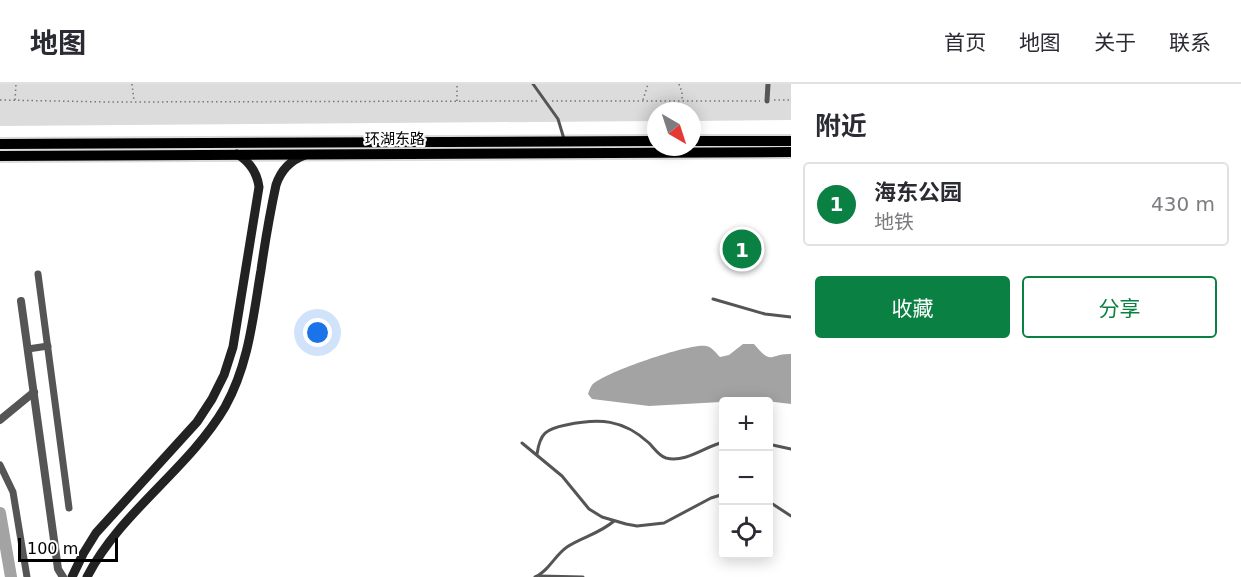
<!DOCTYPE html>
<html lang="zh">
<meta charset="utf-8">
<style>
body{margin:0;font-family:"DejaVu Sans","Noto Sans SC",sans-serif;background:#f7f7f7;color:#2b2b33}
.controls{position:absolute;right:18px;bottom:18px;display:grid;overflow:hidden;border-radius:6px;box-shadow:0 3px 15px #0003}
.controls button{width:54px;height:54px;display:grid;place-items:center;padding:0;border:0;border-bottom:2px solid #e1e1e2;background:#fff;color:#2b2b33;font:30px sans-serif}
.compass{position:absolute;left:647px;top:18px;width:54px;height:54px;border-radius:50%;background:#fff;box-shadow:0 3px 15px #0003;rotate:141deg}
.scale{position:absolute;left:18px;bottom:15px;width:100px;box-sizing:border-box;padding-left:6px;border:3px solid #000;border-top:0;font-size:16px;line-height:21px;white-space:nowrap;color:#000;-webkit-text-stroke:4px #fff;paint-order:stroke}
.you{position:absolute;left:318px;top:249px;width:21px;height:21px;margin:-15px;border:4px solid #fff;border-radius:50%;background:#1a73e8;box-shadow:0 0 0 9px #1a73e833}
.badge{display:grid;place-items:center;width:39px;height:39px;border-radius:50%;background:#0b8043;color:#fff;font-size:20px;font-weight:700}
.pin{position:absolute;translate:-50% -50%;border:3px solid #fff;box-shadow:0 2px 6px #0006}
.list{margin:0;padding:0;list-style:none}
h2{display:flex;justify-content:space-between;align-items:center;height:78px;margin:0;padding:0 24px;font-size:26px}
h2 small{font-size:20px;font-weight:400;color:#7c7c81}
.list li{display:grid;grid-template-columns:39px 1fr auto;gap:18px;align-items:center;box-sizing:border-box;height:84px;margin:0 12px 12px;padding:0 12px;border:2px solid #e1e1e2;border-radius:6px}
.list b{display:block;font-size:22px;white-space:nowrap}
.list p{margin:0;font-size:20px;white-space:nowrap;color:#7c7c81}
.list em{font-size:20px;font-style:normal;color:#7c7c81}
.actions{display:flex;gap:12px;padding:18px 24px}
.actions a{flex:1;padding:14px 0;border:2px solid #0b8043;border-radius:6px;text-align:center;font-size:21px;color:#0b8043}
.actions .main{background:#0b8043;color:#fff}
.icon{flex:none;width:33px;height:33px;fill:none;stroke:currentColor;stroke-width:2;stroke-linecap:round;stroke-linejoin:round}
.map{position:relative;flex:none;width:791px;height:493px;overflow:hidden}
header{display:flex;align-items:center;gap:36px;box-sizing:border-box;height:84px;padding:0 30px;background:#fff;border-bottom:2px solid #e1e1e2}
header strong{font-size:28px}
nav{display:flex;gap:33px;margin-inline-start:auto;font-size:21px}
main{display:flex}
aside{flex:1;background:#fff}
.map>svg:first-child{display:block}
.green{fill:#dcdcdc}
.water{fill:#a3a3a3}
.lines{fill:none;stroke-linecap:round;stroke-linejoin:round}
.river{stroke:#a3a3a3;stroke-width:12}
.primary-casing{stroke:#dbdbdb;stroke-width:14}
.path{stroke:#777;stroke-width:1.5;stroke-dasharray:1.5 3;stroke-linecap:butt}
.service{stroke:#555;stroke-width:3}
.pedestrian{stroke:#555;stroke-width:5}
.minor{stroke:#555;stroke-width:7}
.tertiary{stroke:#555;stroke-width:8}
.secondary{stroke:#222;stroke-width:9}
.primary{stroke:#000;stroke-width:10}
.labels{text-anchor:middle;dominant-baseline:central;stroke-width:4.5;stroke-linejoin:round;paint-order:stroke}
.street-label{font-size:15px;fill:#000;stroke:#fff}
</style>
<header>
<strong>地图</strong>
<nav><a>首页</a><a>地图</a><a>关于</a><a>联系</a></nav>
</header>
<main>
<div class="map">
<svg width="791" height="493" viewBox="0 0 791 493">
<rect width="100%" height="100%" fill="#fff"/>
<polygon class="green" points="0,0 791,0 791,36 692,37 692,27 656,27 656,37 0,42"/>
<path class="water" d="M743,260H754C773,283 769,269 791,270V320L757,316L649,322L592,315L588,310C589,307 590,304 592,301C602,289 692,258 706,262C712,263 716,269 720,273L729,271Z"/>
<g class="lines">
<polyline class="river" points="0,429 11,493"/>
<defs>
<g id="primary">
<polyline points="692,57 791,57"/>
<polyline points="0,60 656,57"/>
<polyline points="0,72 791,68"/>
</g>
</defs>
<use href="#primary" class="primary-casing"/>
<g class="path">
<polyline points="132,0 134,17"/>
<polyline points="679,0 682,8 682,16"/>
<polyline points="0,16 110,18 538,17"/>
<polyline points="15,16 16,0"/>
<polyline points="643,16 648,0"/>
<polyline points="774,16 791,16"/>
<polyline points="457,17 457,0"/>
<polyline points="552,17 760,17"/>
</g>
<g class="service">
<polyline points="533,0 558,35 564,55"/>
<polyline points="713,215 765,230 791,233"/>
<polyline points="522,359 562,392 589,425 602,433 626,440 637,442 664,439 711,414 724,410"/>
<polyline points="768,360 791,365"/>
<path d="M537,370C540,349 546,345 566,341C599,334 623,335 649,359C654,364 659,372 666,374C687,379 705,362 724,358"/>
<polyline points="768,417 791,432"/>
<polyline points="540,492 583,493"/>
<path d="M535,493C549,487 554,472 567,463C582,453 599,450 614,437"/>
</g>
<polyline class="pedestrian" points="767,17 768,0"/>
<g class="minor">
<polyline points="38,190 69,424"/>
<polyline points="28,265 48,262"/>
<polyline points="0,381 13,408 27,493"/>
</g>
<g class="tertiary">
<polyline points="21,217 58,485 63,493"/>
<polyline points="0,336 34,308"/>
</g>
<g class="secondary">
<path d="M72,493L83,470L96,449L197,338L212,315L224,291L233,263L259,103C257,88 250,78 237,70"/>
<path d="M87,493C121,427 188,386 225,323C249,280 253,233 261,186C265,158 270,129 276,101C281,86 291,76 305,71"/>
</g>
<use href="#primary" class="primary"/>
</g>
<g class="labels">
<g class="street-label">
<text x="395" y="55">环湖东路</text>
</g>
</g>
</svg>
<div class="controls">
<button>+</button>
<button>−</button>
<button><svg class="icon" aria-label="locate" viewBox="0 0 24 24"><circle cx="12" cy="12" r="6"/><path d="M12 2v4M12 18v4M2 12h4M18 12h4"/></svg></button>
</div>
<svg class="compass" viewBox="-18 -18 36 36"><path d="M0-13l5 13h-10z" fill="#e53935"/><path d="M0 13l5-13h-10z" fill="#7c7c81"/></svg>
<div class="scale">100 m</div>
<div class="you"></div>
<div class="pin badge" style="left:742px;top:165px">1</div>
</div>
<aside>
<h2>附近<small></small></h2>
<ul class="list">
<li><span class="badge">1</span><div><b>海东公园</b><p>地铁</p></div><em>430 m</em></li>
</ul>
<div class="actions"><a class="main">收藏</a><a>分享</a></div>
</aside>
</main>
